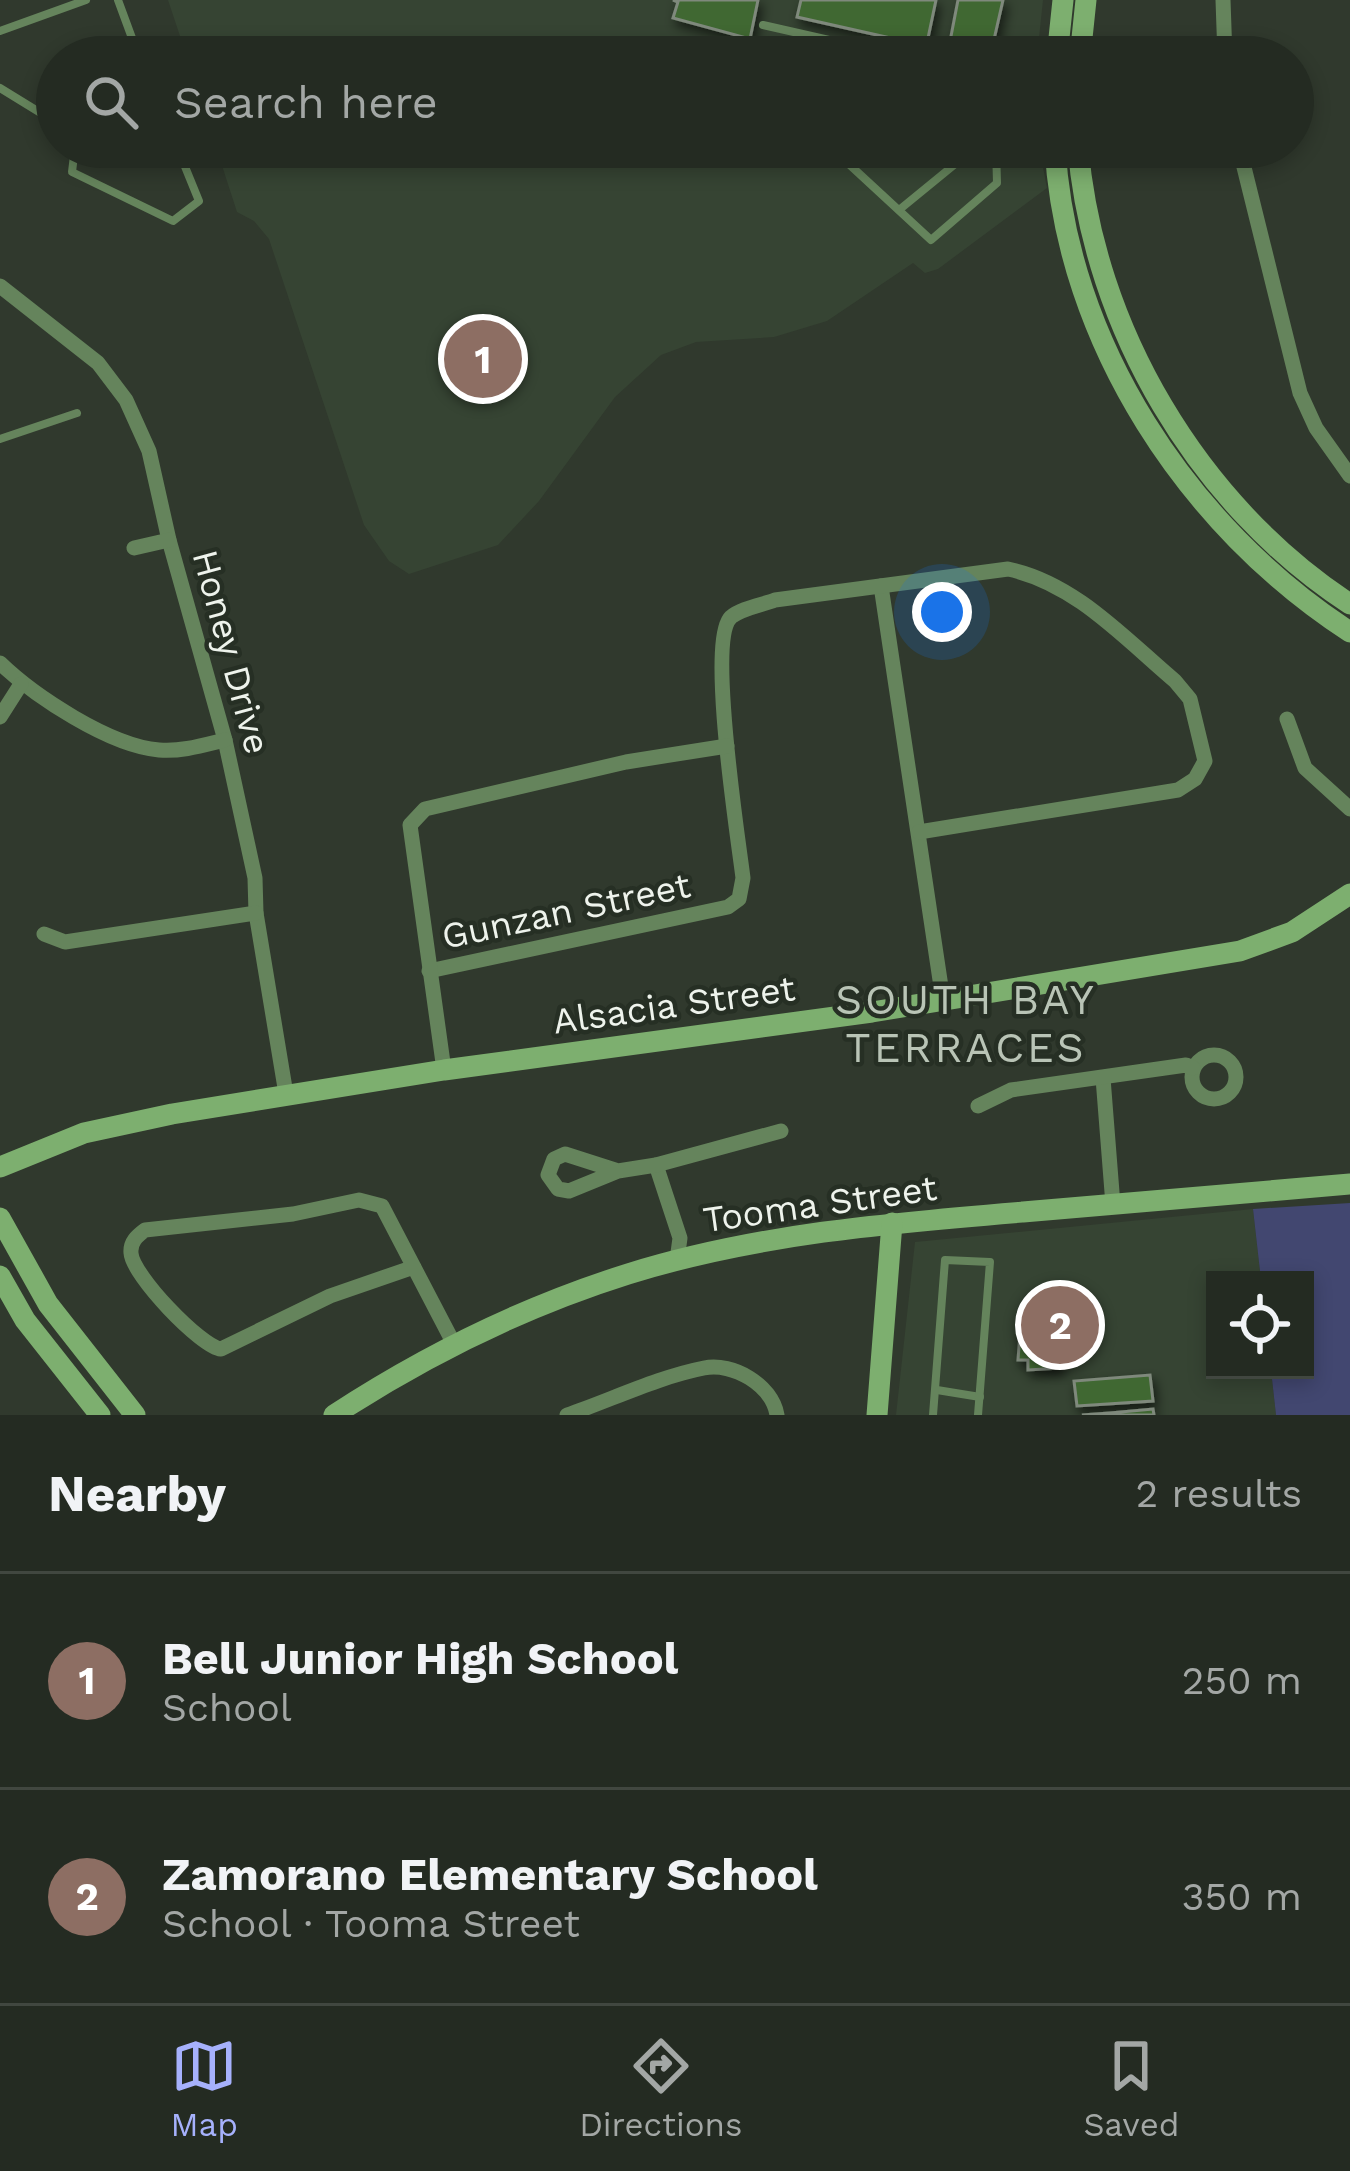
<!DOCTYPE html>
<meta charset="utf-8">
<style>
body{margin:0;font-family:"Work Sans",sans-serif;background:#2c332a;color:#f1f3f6}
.controls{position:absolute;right:36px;bottom:36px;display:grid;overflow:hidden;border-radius:0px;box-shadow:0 6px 18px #0003}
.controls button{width:108px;height:108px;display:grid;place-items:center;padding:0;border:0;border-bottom:3px solid #414740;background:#242b22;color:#f1f3f6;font:60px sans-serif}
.you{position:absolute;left:942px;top:612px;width:42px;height:42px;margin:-30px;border:9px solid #fff;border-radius:50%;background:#1a73e8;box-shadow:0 0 0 18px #1a73e833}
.badge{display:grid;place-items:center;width:78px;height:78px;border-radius:50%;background:#a6b1fc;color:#fff;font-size:39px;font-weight:700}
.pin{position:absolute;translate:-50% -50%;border:6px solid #fff;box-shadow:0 3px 12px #0006}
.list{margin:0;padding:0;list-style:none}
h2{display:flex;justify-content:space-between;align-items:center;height:156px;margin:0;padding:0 48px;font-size:51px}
h2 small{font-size:39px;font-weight:400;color:#a3a7a5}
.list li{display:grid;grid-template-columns:78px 1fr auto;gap:36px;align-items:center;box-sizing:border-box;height:216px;padding:0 48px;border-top:3px solid #414740}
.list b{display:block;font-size:45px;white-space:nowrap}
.list p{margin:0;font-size:39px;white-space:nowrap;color:#a3a7a5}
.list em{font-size:39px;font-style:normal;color:#a3a7a5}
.icon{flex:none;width:66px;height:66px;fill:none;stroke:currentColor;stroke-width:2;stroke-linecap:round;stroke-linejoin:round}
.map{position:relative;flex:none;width:1350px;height:1415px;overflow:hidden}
.search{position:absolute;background:#242b22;box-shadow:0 6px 18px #0003;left:36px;right:36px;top:36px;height:132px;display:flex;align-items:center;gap:30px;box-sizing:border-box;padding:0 42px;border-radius:66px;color:#a3a7a5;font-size:45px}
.sheet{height:588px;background:#242b22}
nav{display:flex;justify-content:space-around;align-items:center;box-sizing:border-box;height:168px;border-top:3px solid #414740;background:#242b22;font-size:33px;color:#a3a7a5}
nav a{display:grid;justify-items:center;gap:6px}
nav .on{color:#a6b1fc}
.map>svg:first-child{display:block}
.built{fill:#364433}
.green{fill:#424770}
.building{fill:#3f6832;stroke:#7f897c;stroke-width:3;filter:url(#shadow)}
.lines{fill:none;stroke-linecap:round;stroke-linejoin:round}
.lane{stroke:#65845c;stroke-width:8}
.street{stroke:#65845c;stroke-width:15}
.secondary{stroke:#7daf6f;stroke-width:21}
.labels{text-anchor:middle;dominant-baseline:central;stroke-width:9;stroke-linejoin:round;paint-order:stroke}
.street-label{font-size:36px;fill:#eef3ec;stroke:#262f24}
.quarter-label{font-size:42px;letter-spacing:3px;fill:#b9c4b6;stroke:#262f24}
</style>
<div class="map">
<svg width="1350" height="1415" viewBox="0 0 1350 1415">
<defs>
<filter id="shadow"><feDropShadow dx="3.5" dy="6" stdDeviation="6" flood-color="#0009"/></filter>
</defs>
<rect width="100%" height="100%" fill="#30392d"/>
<g class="built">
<polygon points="168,0 1043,0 1037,57 187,57"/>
<polygon points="216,147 1039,147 1047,188 938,269 925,273 913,263 827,321 774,337 696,342 661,355 615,397 539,501 498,545 409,574 389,561 364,525 269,239 254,221 237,212"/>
<polygon points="1253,1209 1261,1280 1215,1280 1215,1370 1271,1370 1276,1415 896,1415 915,1242"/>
</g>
<polygon class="green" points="1350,1203 1350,1415 1276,1415 1271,1370 1305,1370 1305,1280 1261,1280 1253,1209"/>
<g class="building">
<polygon points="758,0 750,39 673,18 678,2 673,0"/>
<polygon points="801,0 936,0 924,57 914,57 917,44 797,17"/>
<polygon points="958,0 1003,0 990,57 947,57"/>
<polygon points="869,47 905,57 866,57"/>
<polygon points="1021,1321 1061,1321 1060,1368 1028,1370 1028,1360 1018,1360"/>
<polygon points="1150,1375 1153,1401 1077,1406 1074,1381"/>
<polygon points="1153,1409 1154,1415 1082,1415 1110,1413"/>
</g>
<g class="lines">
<g class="lane">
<polyline points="118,0 139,57"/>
<polyline points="763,25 851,45"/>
<polyline points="0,31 86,0"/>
<polyline points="0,88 57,123"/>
<polyline points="75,147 72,172 173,221 199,201 177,147"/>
<polyline points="839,155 931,240 997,183 996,147"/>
<polyline points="899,210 976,147"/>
<polyline points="0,439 77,413"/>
<polyline points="937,1390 980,1397"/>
<polyline points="933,1415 945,1260 990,1262 978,1415"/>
</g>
<g class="street">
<polyline points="1223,0 1225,57"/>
<polyline points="1239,147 1300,393 1316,428 1350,476"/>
<polyline points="0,286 98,363 126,400 149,451 169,540 225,740 255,878 256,913 286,1094"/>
<polyline points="134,548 169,540"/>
<polyline points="881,586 943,1000"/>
<path d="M0,663C34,696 110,746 159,750C181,752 204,745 225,740"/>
<polyline points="0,717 21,684"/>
<polyline points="1287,719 1305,768 1350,809"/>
<polyline points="44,934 65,942 256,913"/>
<path d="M429,971L728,907L739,899L743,878C738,837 707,640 731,617C742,608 762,605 775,600L1008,569C1075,583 1124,638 1175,681L1190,699L1205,761L1195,779L1178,790L919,832"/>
<circle cx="1214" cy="1077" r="22"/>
<polyline points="444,1070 410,825 425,809 626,762 727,746"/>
<polyline points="1103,1078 1113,1205"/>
<polyline points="978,1106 1011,1090 1186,1065 1193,1068"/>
<polyline points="656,1165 680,1238 677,1260"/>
<polyline points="618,1171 565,1154 554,1159 548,1175 558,1189 569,1191 618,1171 656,1165 781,1131"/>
<path d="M414,1267L330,1296L221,1349C201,1347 132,1275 131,1253C130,1242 137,1236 145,1230L293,1214L359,1200L382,1206L454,1344"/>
<path d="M567,1415C611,1400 658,1377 704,1368C733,1362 772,1385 777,1415"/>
</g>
<g class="secondary">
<polyline points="1057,57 1063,0"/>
<polyline points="1080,57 1086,0"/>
<path d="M1055,147C1066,342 1188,527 1350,632"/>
<path d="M1078,147C1093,327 1198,505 1350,604"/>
<polyline points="0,1167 84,1133 172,1114 444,1070 872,1012 1240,951 1292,932 1350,894"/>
<polyline points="0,1218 48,1304 135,1415"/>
<polyline points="0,1276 25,1320 100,1415"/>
<path d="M334,1415C426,1355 523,1307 628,1274C756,1234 890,1223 1023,1212C1132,1203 1241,1194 1350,1184"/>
<polyline points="877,1415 892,1223"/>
</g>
</g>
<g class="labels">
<g class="street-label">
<text transform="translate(231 652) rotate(75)">Honey Drive</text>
<text transform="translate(566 911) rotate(-12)">Gunzan Street</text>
<text transform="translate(674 1005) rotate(-8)">Alsacia Street</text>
<text transform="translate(820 1204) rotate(-8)">Tooma Street</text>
</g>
<g class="quarter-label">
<text x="966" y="999">SOUTH BAY<tspan x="966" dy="48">TERRACES</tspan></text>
</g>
</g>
</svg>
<div class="controls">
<button><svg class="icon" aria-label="locate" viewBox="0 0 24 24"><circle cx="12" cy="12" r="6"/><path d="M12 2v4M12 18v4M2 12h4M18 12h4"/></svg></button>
</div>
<div class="you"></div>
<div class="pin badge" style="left:483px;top:359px;background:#8d6e63">1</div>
<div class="pin badge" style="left:1060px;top:1325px;background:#8d6e63">2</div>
<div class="search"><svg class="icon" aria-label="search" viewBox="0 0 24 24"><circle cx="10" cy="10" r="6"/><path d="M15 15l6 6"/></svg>Search here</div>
</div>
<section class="sheet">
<h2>Nearby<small>2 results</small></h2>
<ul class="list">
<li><span class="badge" style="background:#8d6e63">1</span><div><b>Bell Junior High School</b><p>School</p></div><em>250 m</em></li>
<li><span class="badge" style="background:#8d6e63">2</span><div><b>Zamorano Elementary School</b><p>School · Tooma Street</p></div><em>350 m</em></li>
</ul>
</section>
<nav>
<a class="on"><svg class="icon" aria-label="map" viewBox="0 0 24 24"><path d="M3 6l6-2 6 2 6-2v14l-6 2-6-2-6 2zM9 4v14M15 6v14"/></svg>Map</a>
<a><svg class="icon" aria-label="directions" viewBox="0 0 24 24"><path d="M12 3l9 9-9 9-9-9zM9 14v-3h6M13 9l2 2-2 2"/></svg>Directions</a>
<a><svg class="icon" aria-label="saved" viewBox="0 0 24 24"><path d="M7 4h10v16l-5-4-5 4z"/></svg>Saved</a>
</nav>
